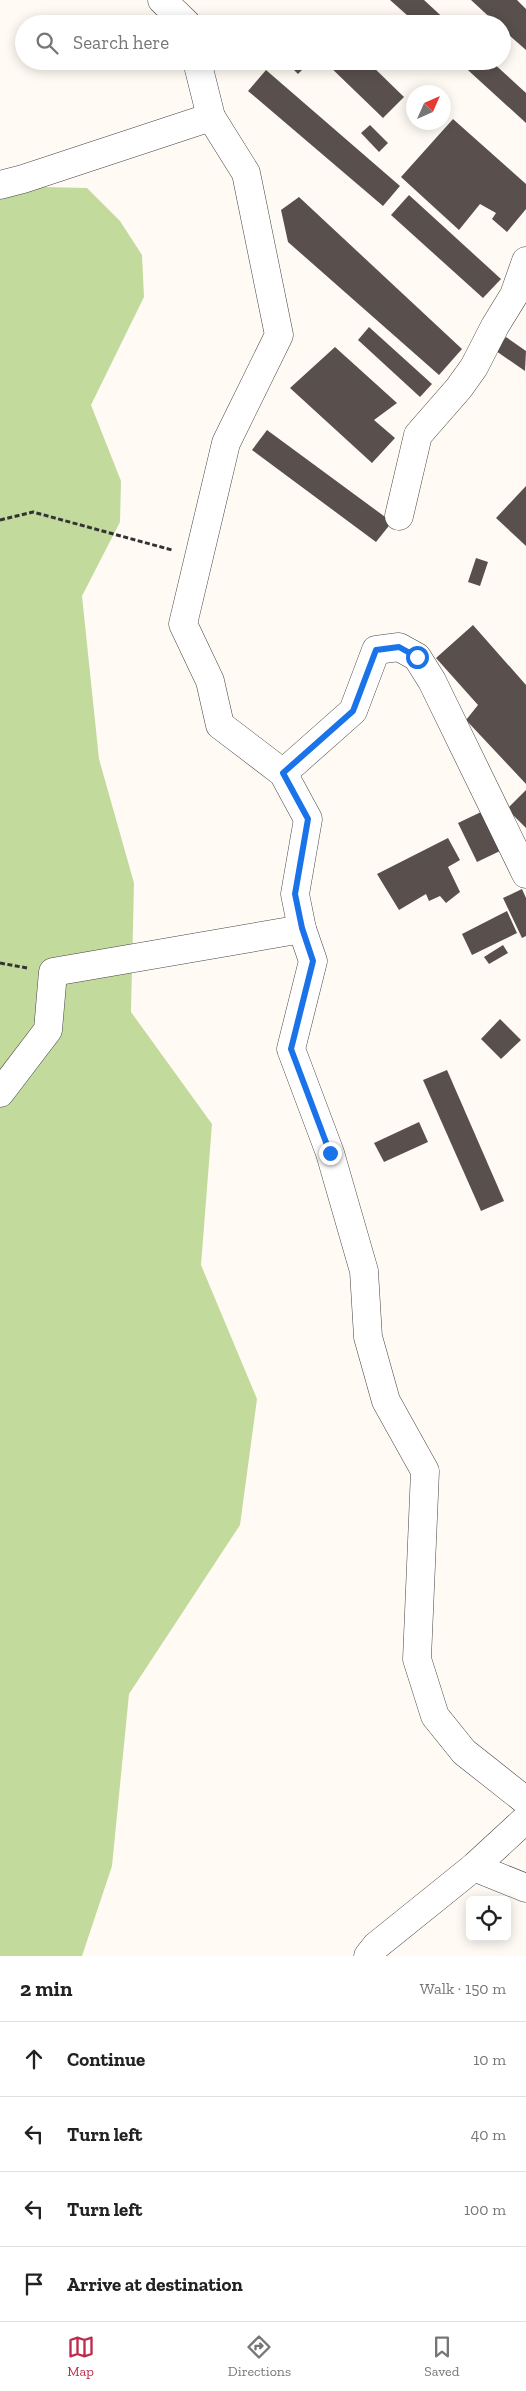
<!DOCTYPE html>
<meta charset="utf-8">
<style>
body{margin:0;font-family:"Zilla Slab",serif;background:#f2f2f2;color:#222}
.controls{position:absolute;right:15px;bottom:15px;display:grid;overflow:hidden;border-radius:8px;box-shadow:0 2px 12px #0003}
.controls button{width:45px;height:45px;display:grid;place-items:center;padding:0;border:0;border-bottom:1px solid #e0e0e0;background:#fff;color:#222;font:25px sans-serif}
.compass{position:absolute;left:406px;top:85px;width:45px;height:45px;border-radius:50%;background:#fff;box-shadow:0 2px 12px #0003;rotate:45deg}
.stop{position:absolute;width:15px;height:15px;margin:-11px;border:4px solid #1a73e8;border-radius:50%;background:#fff}
.stop.end{background:#1a73e8;border-color:#fff;box-shadow:0 1px 5px #0008}
.list{margin:0;padding:0;list-style:none}
h2{display:flex;justify-content:space-between;align-items:center;height:65px;margin:0;padding:0 20px;font-size:21px}
h2 small{font-size:16px;font-weight:400;color:#767676}
.list li{display:grid;grid-template-columns:32px 1fr auto;gap:15px;align-items:center;box-sizing:border-box;height:75px;padding:0 20px;border-top:1px solid #e0e0e0}
.list b{display:block;font-size:19px;white-space:nowrap}
.list em{font-size:16px;font-style:normal;color:#767676}
.icon{flex:none;width:28px;height:28px;fill:none;stroke:currentColor;stroke-width:2;stroke-linecap:round;stroke-linejoin:round}
.map{position:relative;flex:none;width:526px;height:1956px;overflow:hidden}
.search{position:absolute;background:#fff;box-shadow:0 2px 12px #0003;left:15px;right:15px;top:15px;height:55px;display:flex;align-items:center;gap:12px;box-sizing:border-box;padding:0 18px;border-radius:28px;color:#767676;font-size:19px}
.sheet{height:365px;background:#fff}
nav{display:flex;justify-content:space-around;align-items:center;box-sizing:border-box;height:70px;border-top:1px solid #e0e0e0;background:#fff;font-size:14px;color:#767676}
nav a{display:grid;justify-items:center;gap:2px}
nav .on{color:#bf2a4a}
.map>svg:first-child{display:block}
.forest{fill:#c3da9d}
.building{fill:#59504d}
.lines{fill:none;stroke-linecap:round;stroke-linejoin:round}
.minor-casing{stroke:#444;stroke-width:29}
.path{stroke:#333;stroke-width:3;stroke-dasharray:5 2.5;stroke-linecap:butt}
.minor{stroke:#fff;stroke-width:28}
.route{stroke:#1a73e8;stroke-width:6}
</style>
<div class="map">
<svg width="526" height="1956" viewBox="0 0 526 1956">
<rect width="100%" height="100%" fill="#fffbf4"/>
<polygon class="forest" points="0,186 87,188 120,221 142,255 144,297 91,405 121,481 120,522 82,596 99,759 134,883 131,1012 212,1124 201,1265 257,1399 240,1525 129,1694 112,1866 82,1956 0,1956"/>
<g class="building">
<polygon points="390,0 424,0 450,24 417,24"/>
<polygon points="471,0 517,0 526,9 526,50 502,29 502,24 497,24"/>
<polygon points="320,16 328,24 312,24"/>
<polygon points="285,61 304,61 307,65 298,74"/>
<polygon points="324,61 367,61 404,97 383,118"/>
<polygon points="458,61 491,61 526,93 526,123"/>
<polygon points="266,70 400,186 383,206 248,91"/>
<polygon points="453,119 526,184 526,209 507,232 492,219 496,213 480,204 459,230 401,177"/>
<polygon points="370,125 388,143 379,152 361,133"/>
<polygon points="409,195 501,279 483,298 391,215"/>
<polygon points="299,197 462,349 439,375 288,242 281,210"/>
<polygon points="369,327 432,384 420,397 358,340"/>
<polygon points="506,337 526,351 525,371 496,351"/>
<polygon points="335,347 397,403 374,420 395,438 372,463 290,388"/>
<polygon points="267,430 392,522 376,542 252,450"/>
<polygon points="526,486 526,546 496,518"/>
<polygon points="476,558 488,562 480,586 468,582"/>
<polygon points="473,625 526,685 526,784 466,720 478,705 436,658"/>
<polygon points="526,790 526,828 507,809"/>
<polygon points="481,812 500,851 477,862 458,823"/>
<polygon points="448,838 460,860 448,867 460,892 446,903 440,896 429,901 426,894 399,910 377,874"/>
<polygon points="522,889 526,898 526,936 522,938 503,898"/>
<polygon points="507,911 517,933 472,955 462,934"/>
<polygon points="503,945 508,953 489,964 484,957"/>
<polygon points="500,1019 521,1040 501,1059 481,1039"/>
<polygon points="447,1070 504,1201 481,1211 423,1080"/>
<polygon points="419,1122 428,1142 384,1162 374,1143"/>
</g>
<g class="lines">
<defs>
<g id="minor">
<polyline points="162,0 187,24"/>
<polyline points="197,61 211,117 246,173 279,335 226,443 183,624 210,681 220,725 283,773 308,819 295,894 302,929 313,961 291,1049 330,1153 364,1271 368,1337 386,1401 425,1471 417,1659 435,1716 464,1752 526,1801"/>
<polyline points="0,185 23,179 211,117"/>
<polyline points="399,516 418,435 459,388 474,367 495,326 514,295 526,261"/>
<polyline points="283,773 353,711 376,650 399,647 417,657 432,681 526,874"/>
<polyline points="0,1093 48,1030 53,972 302,929"/>
<polyline points="474,1867 526,1888"/>
<polyline points="368,1956 376,1946 474,1867 526,1819"/>
</g>
</defs>
<use href="#minor" class="minor-casing"/>
<g class="path">
<polyline points="0,520 33,512 172,550"/>
<polyline points="0,963 27,968"/>
</g>
<use href="#minor" class="minor"/>
</g>
<g class="lines">
<polyline class="route" points="330,1153 291,1049 313,961 302,928 295,894 308,819 283,773 353,711 376,650 399,647 417,657"/>
</g>
</svg>
<div class="controls">
<button><svg class="icon" aria-label="locate" viewBox="0 0 24 24"><circle cx="12" cy="12" r="6"/><path d="M12 2v4M12 18v4M2 12h4M18 12h4"/></svg></button>
</div>
<svg class="compass" viewBox="-18 -18 36 36"><path d="M0-13l5 13h-10z" fill="#e53935"/><path d="M0 13l5-13h-10z" fill="#767676"/></svg>
<div class="stop" style="left:417px;top:657px"></div>
<div class="stop end" style="left:330px;top:1153px"></div>
<div class="search"><svg class="icon" aria-label="search" viewBox="0 0 24 24"><circle cx="10" cy="10" r="6"/><path d="M15 15l6 6"/></svg>Search here</div>
</div>
<section class="sheet">
<h2>2 min<small>Walk · 150 m</small></h2>
<ul class="list">
<li><svg class="icon" aria-label="ahead" viewBox="0 0 24 24"><path d="M12 20V5M6 11l6-6 6 6"/></svg><div><b>Continue</b></div><em>10 m</em></li>
<li><svg class="icon" aria-label="left" viewBox="0 0 24 24"><path d="M17 20v-9H6M10 6l-5 5 5 5"/></svg><div><b>Turn left</b></div><em>40 m</em></li>
<li><svg class="icon" aria-label="left" viewBox="0 0 24 24"><path d="M17 20v-9H6M10 6l-5 5 5 5"/></svg><div><b>Turn left</b></div><em>100 m</em></li>
<li><svg class="icon" aria-label="arrive" viewBox="0 0 24 24"><path d="M6 21V4h12l-3 4 3 4H6"/></svg><div><b>Arrive at destination</b></div></li>
</ul>
</section>
<nav>
<a class="on"><svg class="icon" aria-label="map" viewBox="0 0 24 24"><path d="M3 6l6-2 6 2 6-2v14l-6 2-6-2-6 2zM9 4v14M15 6v14"/></svg>Map</a>
<a><svg class="icon" aria-label="directions" viewBox="0 0 24 24"><path d="M12 3l9 9-9 9-9-9zM9 14v-3h6M13 9l2 2-2 2"/></svg>Directions</a>
<a><svg class="icon" aria-label="saved" viewBox="0 0 24 24"><path d="M7 4h10v16l-5-4-5 4z"/></svg>Saved</a>
</nav>
